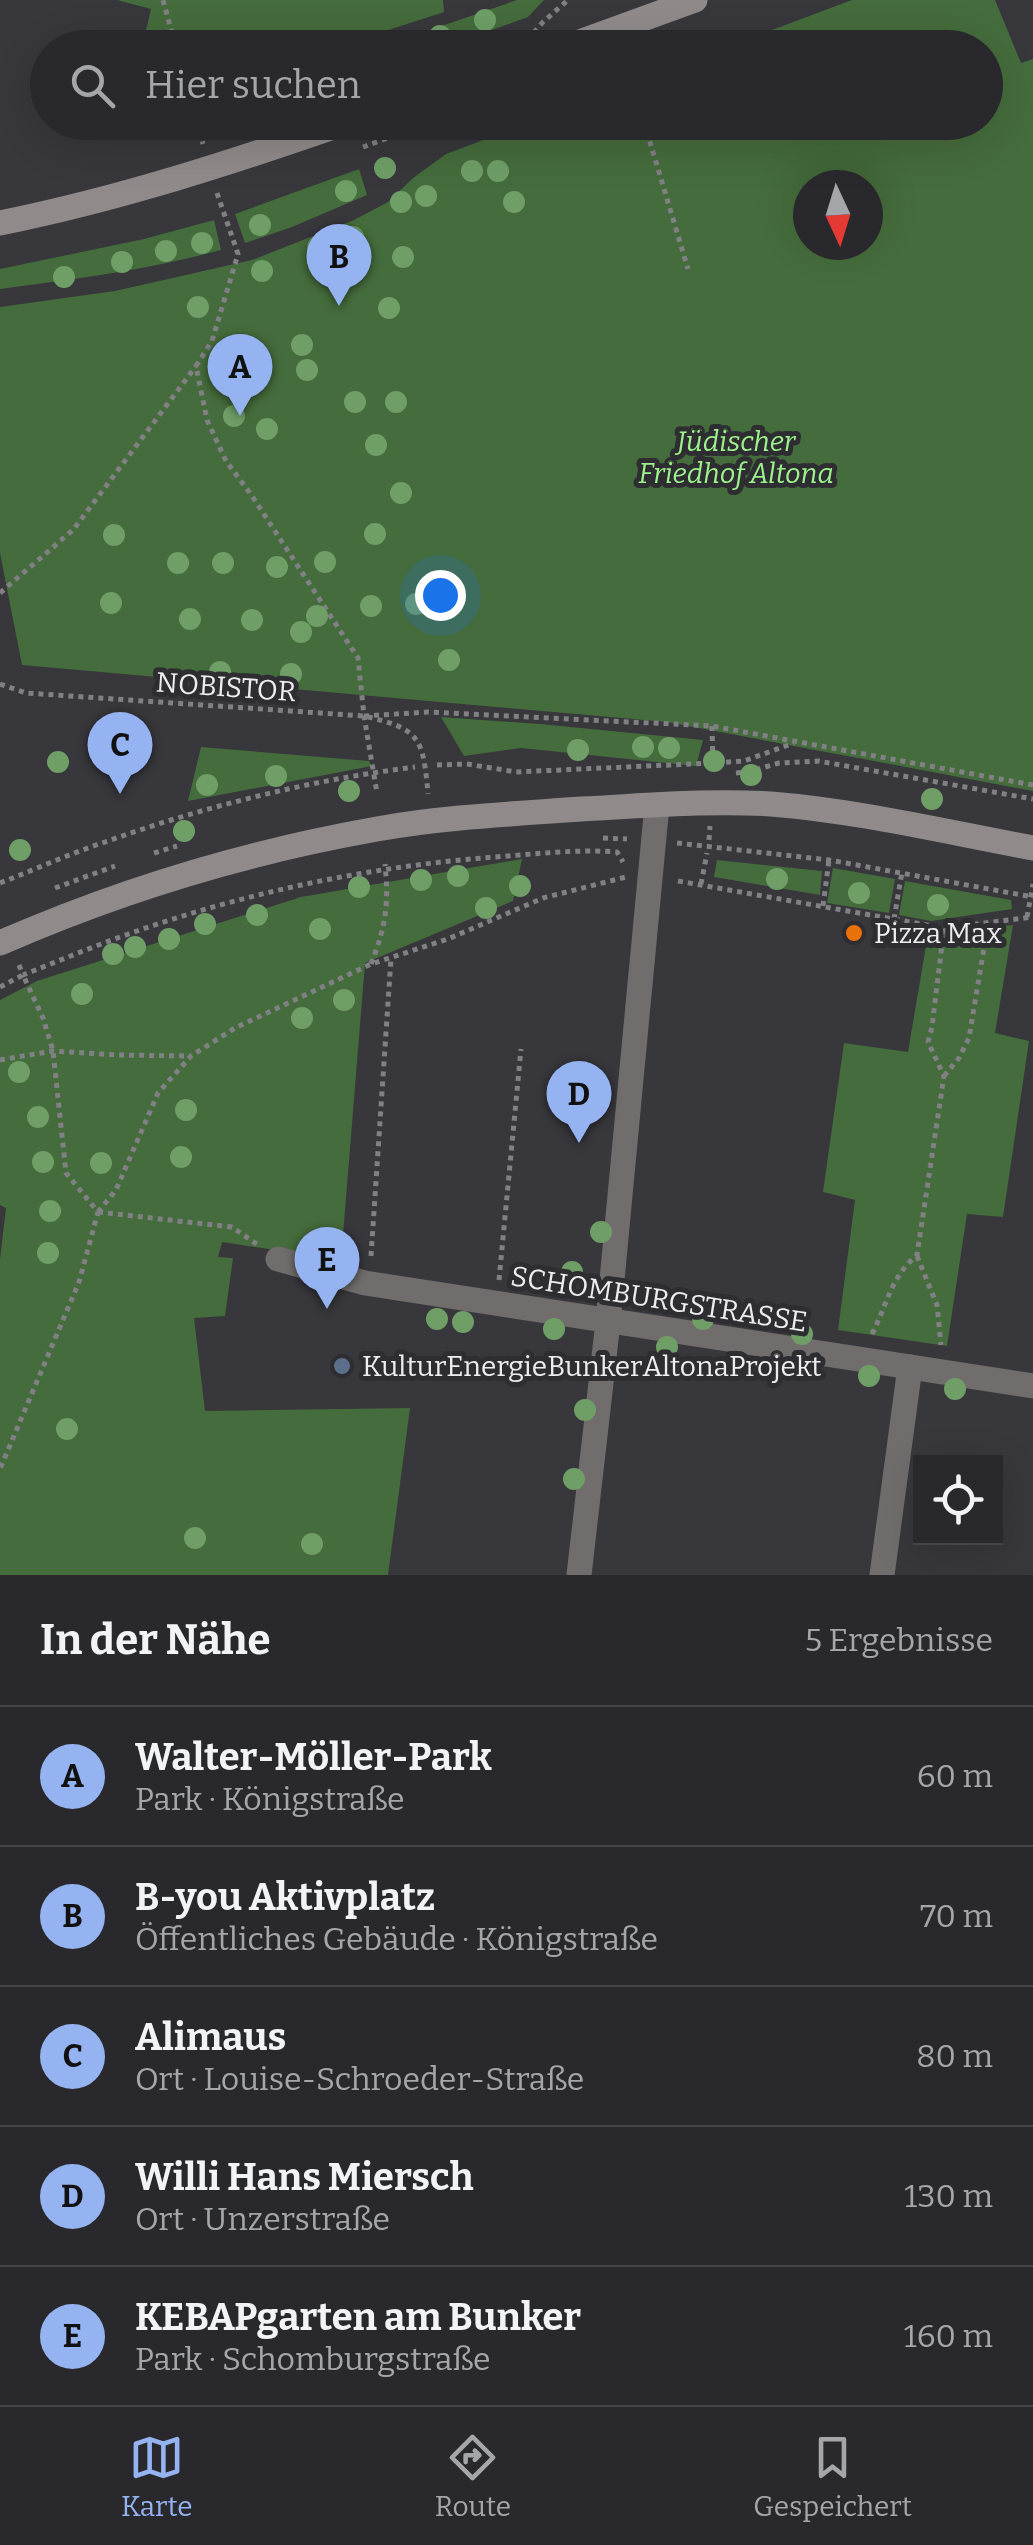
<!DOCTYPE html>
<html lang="de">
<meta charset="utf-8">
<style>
body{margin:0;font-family:Bitter,serif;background:#353539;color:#f1f3f6}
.controls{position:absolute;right:30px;bottom:30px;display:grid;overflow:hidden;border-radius:0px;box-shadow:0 10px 40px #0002}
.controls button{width:90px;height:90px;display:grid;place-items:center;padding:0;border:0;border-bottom:2px solid #454549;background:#29292d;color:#f1f3f6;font:50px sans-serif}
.compass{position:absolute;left:793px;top:170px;width:90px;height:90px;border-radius:50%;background:#29292d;box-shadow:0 10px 40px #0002;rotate:176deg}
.you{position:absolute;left:440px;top:595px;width:35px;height:35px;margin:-25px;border:8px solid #fff;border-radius:50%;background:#1a73e8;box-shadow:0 0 0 15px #1a73e833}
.badge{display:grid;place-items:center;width:65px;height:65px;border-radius:50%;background:#95b2f1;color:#111;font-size:32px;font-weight:700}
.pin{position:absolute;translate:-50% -82px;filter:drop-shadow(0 2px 5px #0008)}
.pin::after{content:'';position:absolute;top:52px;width:35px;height:30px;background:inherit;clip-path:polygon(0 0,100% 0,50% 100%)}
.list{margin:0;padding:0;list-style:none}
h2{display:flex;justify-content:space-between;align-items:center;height:130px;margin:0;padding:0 40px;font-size:42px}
h2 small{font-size:32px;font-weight:400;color:#a5a6aa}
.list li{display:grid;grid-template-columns:65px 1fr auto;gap:30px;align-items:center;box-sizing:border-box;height:140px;padding:0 40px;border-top:2px solid #454549}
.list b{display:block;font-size:38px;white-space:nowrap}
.list p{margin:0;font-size:32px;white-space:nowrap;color:#a5a6aa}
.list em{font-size:32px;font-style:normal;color:#a5a6aa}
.icon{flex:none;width:55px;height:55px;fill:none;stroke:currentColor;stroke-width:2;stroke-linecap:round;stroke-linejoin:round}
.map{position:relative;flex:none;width:1033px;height:1575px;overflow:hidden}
.search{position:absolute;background:#29292d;box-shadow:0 10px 40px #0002;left:30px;right:30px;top:30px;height:110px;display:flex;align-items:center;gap:25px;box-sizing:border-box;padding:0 35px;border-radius:55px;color:#a5a6aa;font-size:38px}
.sheet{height:830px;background:#29292d}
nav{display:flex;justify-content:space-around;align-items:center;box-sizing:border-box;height:140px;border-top:2px solid #454549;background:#29292d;font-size:28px;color:#a5a6aa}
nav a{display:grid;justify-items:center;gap:5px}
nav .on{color:#95b2f1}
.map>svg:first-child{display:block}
.green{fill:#456c3c;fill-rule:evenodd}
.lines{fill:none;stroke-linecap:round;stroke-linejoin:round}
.path{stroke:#818185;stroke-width:5;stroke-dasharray:5 5;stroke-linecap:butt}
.street{stroke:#716d6d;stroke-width:25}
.secondary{stroke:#908b8a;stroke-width:25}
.tree{fill:#6f9e67}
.food-dot{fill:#e8710a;stroke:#2d2d32;stroke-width:4}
.service-dot{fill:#5c6f8a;stroke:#2d2d32;stroke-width:4}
.labels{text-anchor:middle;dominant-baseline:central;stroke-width:10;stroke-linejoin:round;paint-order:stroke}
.park-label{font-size:28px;font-style:italic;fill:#9df28b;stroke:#2d2d32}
.street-label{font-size:28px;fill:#ededf0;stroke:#2d2d32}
.poi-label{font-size:28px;fill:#ededf0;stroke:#2d2d32;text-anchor:start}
</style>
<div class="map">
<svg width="1033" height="1575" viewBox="0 0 1033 1575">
<rect width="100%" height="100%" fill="#37373c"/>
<g class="green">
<polygon points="117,0 443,0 444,12 336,47 142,48 151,9"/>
<polygon points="517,0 544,0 528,17 444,47 380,47"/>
<path d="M852,0H995L1021,63L1033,59V791L667,722L22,665L0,553V307L115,291L252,260L354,220L388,202L413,178L446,154L529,123L986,122V48L727,47ZM808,185H868V245H808Z"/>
<polygon points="359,169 367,195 292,227 245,243 235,214"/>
<path d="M214,220L221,250C148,270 75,279 0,289V269L144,239Z"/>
<polygon points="441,717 540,724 703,740 696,766 521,748 464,756"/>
<polygon points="201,747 369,761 372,766 188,801"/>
<polygon points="522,859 513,901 365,963 341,1260 222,1242 218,1257 233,1258 225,1316 194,1318 205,1411 410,1408 388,1575 0,1575 0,1259 6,1208 0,1205 0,1000 37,981 301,897"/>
<polygon points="717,860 822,871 820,895 714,877"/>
<polygon points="833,868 895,879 889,913 827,903"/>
<polygon points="905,881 1011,900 1012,909 931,921 899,915"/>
<polygon points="1013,925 995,1033 1029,1041 1003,1217 967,1214 947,1346 838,1330 855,1200 823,1192 844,1043 908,1052 928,934"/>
</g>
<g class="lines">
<g class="path">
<polyline points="163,0 176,48"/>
<polyline points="521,48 543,22 568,0"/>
<polyline points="197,122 203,144"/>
<polyline points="644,122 688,269"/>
<polyline points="363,147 432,122"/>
<polyline points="217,193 238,254 212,341 196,366 207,420 226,461 252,496 358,658 364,716 377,793"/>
<polyline points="0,593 73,530 196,366"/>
<path d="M0,684L26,693L364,716C420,729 423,737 428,794"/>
<polyline points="364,716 428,712 712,726 1033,785"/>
<polyline points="712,726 713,768"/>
<polyline points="437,765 467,764 516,772 713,763 744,761 794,743"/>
<polyline points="736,773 748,772 779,763 818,761 1033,799"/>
<polyline points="603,838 627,839"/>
<polyline points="709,840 710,826"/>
<polyline points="677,843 829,860 1033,897"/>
<polyline points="154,853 177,846"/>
<polyline points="678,881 944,928 1033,917"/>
<path d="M0,883C36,869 71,853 108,841C206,806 311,780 415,767"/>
<polyline points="701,884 707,853"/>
<polyline points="55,888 115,866"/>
<polyline points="823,906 829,860"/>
<polyline points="1027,917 1033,884"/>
<polyline points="894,919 902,872"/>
<path d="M371,964C386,926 389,904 385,864"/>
<path d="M19,965L23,975C61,960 99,944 137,931C252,891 374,866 495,857C536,854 576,849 617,852L623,862"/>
<polyline points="0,987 23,975 43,1018 53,1051 66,1173 98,1212 79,1282 0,1469"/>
<polyline points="0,1060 53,1051 118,1055 191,1056"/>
<polyline points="944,1076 959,1058 969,1038 988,924"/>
<polyline points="98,1212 116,1190 158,1093 191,1056 235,1028 371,964 448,939 543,898 626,877"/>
<polyline points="98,1212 232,1227 258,1245"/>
<polyline points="371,1256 391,958"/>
<polyline points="917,1256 937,1305 941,1345"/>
<polyline points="499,1280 521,1049"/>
<path d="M872,1334C888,1303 889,1280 917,1255L944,1076L928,1042L932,1027L944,928"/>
</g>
<g class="street">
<polyline points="278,1259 365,1283 1033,1386"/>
<polyline points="579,1575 608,1322 657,805"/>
<polyline points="882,1575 910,1367"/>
</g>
<g class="secondary">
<polyline points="563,48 695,0"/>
<path d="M0,223C119,199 233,162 348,122"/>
<path d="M0,943C121,890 247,852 377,829C444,817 513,814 581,809C644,806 707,800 771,804C859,811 946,832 1033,848"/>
</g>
</g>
<g class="tree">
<circle cx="485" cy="20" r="11"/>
<circle cx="440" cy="36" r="11"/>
<circle cx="385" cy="168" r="11"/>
<circle cx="472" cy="171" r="11"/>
<circle cx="498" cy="171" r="11"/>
<circle cx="346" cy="191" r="11"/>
<circle cx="426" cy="196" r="11"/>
<circle cx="401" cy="202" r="11"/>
<circle cx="514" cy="202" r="11"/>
<circle cx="260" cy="225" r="11"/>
<circle cx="353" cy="237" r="11"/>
<circle cx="202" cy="243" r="11"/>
<circle cx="318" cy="247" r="11"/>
<circle cx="166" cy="251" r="11"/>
<circle cx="403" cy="257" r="11"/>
<circle cx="122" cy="262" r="11"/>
<circle cx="262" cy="271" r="11"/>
<circle cx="64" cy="277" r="11"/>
<circle cx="198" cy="307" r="11"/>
<circle cx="389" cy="308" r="11"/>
<circle cx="302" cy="345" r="11"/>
<circle cx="227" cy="367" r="11"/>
<circle cx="307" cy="370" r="11"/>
<circle cx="355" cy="402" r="11"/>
<circle cx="396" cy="402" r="11"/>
<circle cx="234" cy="416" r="11"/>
<circle cx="267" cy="429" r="11"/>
<circle cx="376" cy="445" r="11"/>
<circle cx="401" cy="493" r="11"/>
<circle cx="375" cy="534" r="11"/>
<circle cx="114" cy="535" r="11"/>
<circle cx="325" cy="562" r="11"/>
<circle cx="178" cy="563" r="11"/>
<circle cx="223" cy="563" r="11"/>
<circle cx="277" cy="567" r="11"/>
<circle cx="111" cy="603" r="11"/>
<circle cx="416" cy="604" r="11"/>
<circle cx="371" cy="606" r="11"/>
<circle cx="317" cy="616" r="11"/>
<circle cx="190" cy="619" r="11"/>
<circle cx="252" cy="620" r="11"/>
<circle cx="301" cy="632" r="11"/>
<circle cx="449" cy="660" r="11"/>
<circle cx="220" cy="672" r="11"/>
<circle cx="291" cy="674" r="11"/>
<circle cx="643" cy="747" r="11"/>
<circle cx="669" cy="748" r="11"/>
<circle cx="578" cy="750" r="11"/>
<circle cx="714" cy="761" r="11"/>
<circle cx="58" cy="762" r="11"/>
<circle cx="751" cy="775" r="11"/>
<circle cx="276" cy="776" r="11"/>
<circle cx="207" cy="785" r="11"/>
<circle cx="349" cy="791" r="11"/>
<circle cx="932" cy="799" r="11"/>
<circle cx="184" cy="831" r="11"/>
<circle cx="20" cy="850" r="11"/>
<circle cx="458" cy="876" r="11"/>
<circle cx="777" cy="879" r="11"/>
<circle cx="421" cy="880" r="11"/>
<circle cx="520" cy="886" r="11"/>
<circle cx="359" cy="887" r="11"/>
<circle cx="859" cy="893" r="11"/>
<circle cx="938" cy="905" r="11"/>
<circle cx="486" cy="908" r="11"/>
<circle cx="257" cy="915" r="11"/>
<circle cx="205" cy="924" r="11"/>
<circle cx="320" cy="929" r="11"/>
<circle cx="169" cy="939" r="11"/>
<circle cx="135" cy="947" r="11"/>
<circle cx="113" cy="954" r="11"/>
<circle cx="82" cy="994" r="11"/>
<circle cx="344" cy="1000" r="11"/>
<circle cx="302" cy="1018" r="11"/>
<circle cx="19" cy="1072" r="11"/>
<circle cx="186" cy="1110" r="11"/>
<circle cx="38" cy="1117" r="11"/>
<circle cx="181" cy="1157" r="11"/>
<circle cx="43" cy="1162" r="11"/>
<circle cx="101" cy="1163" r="11"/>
<circle cx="50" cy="1211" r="11"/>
<circle cx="601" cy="1232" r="11"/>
<circle cx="48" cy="1253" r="11"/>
<circle cx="572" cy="1272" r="11"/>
<circle cx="437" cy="1319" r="11"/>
<circle cx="703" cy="1319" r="11"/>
<circle cx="463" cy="1322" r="11"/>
<circle cx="554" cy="1329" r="11"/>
<circle cx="802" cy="1334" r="11"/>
<circle cx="667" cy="1347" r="11"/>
<circle cx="869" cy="1376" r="11"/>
<circle cx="955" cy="1389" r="11"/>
<circle cx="585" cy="1410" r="11"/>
<circle cx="67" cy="1429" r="11"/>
<circle cx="574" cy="1479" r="11"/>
<circle cx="195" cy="1538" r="11"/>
<circle cx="312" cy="1544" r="11"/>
</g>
<circle class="food-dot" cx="854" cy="933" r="10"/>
<circle class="service-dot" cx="342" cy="1366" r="10"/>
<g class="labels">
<g class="park-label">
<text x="736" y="441">Jüdischer<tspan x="736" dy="32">Friedhof Altona</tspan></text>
</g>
<g class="street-label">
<text transform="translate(226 687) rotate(4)">NOBISTOR</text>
<text transform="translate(659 1299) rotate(9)">SCHOMBURGSTRASSE</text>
</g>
<g class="poi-label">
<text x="874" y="933">Pizza Max</text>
<text x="362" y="1366">KulturEnergieBunkerAltonaProjekt</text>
</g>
</g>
</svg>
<div class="controls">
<button><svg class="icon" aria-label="locate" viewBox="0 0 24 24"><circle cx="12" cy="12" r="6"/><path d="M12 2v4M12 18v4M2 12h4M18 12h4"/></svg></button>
</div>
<svg class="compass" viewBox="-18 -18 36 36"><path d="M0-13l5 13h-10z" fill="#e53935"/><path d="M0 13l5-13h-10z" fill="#a5a6aa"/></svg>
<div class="you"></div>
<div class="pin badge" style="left:240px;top:416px">A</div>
<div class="pin badge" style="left:339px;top:306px">B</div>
<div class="pin badge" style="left:120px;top:794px">C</div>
<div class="pin badge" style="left:579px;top:1143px">D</div>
<div class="pin badge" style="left:327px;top:1309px">E</div>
<div class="search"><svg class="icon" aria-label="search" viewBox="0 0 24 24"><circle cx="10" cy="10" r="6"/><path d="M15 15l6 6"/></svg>Hier suchen</div>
</div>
<section class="sheet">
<h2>In der Nähe<small>5 Ergebnisse</small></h2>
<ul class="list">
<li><span class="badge">A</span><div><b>Walter-Möller-Park</b><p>Park · Königstraße</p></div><em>60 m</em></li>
<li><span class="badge">B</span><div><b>B-you Aktivplatz</b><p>Öffentliches Gebäude · Königstraße</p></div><em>70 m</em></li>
<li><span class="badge">C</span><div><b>Alimaus</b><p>Ort · Louise-Schroeder-Straße</p></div><em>80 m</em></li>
<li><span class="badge">D</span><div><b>Willi Hans Miersch</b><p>Ort · Unzerstraße</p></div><em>130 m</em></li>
<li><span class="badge">E</span><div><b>KEBAPgarten am Bunker</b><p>Park · Schomburgstraße</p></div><em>160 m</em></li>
</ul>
</section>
<nav>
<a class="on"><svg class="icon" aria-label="map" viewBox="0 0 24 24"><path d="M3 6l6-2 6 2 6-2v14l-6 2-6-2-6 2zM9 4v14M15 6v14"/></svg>Karte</a>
<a><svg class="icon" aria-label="directions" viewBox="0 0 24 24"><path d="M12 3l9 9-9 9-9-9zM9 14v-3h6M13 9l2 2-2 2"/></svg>Route</a>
<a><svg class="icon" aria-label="saved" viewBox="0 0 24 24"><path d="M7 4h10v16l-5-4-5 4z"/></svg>Gespeichert</a>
</nav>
